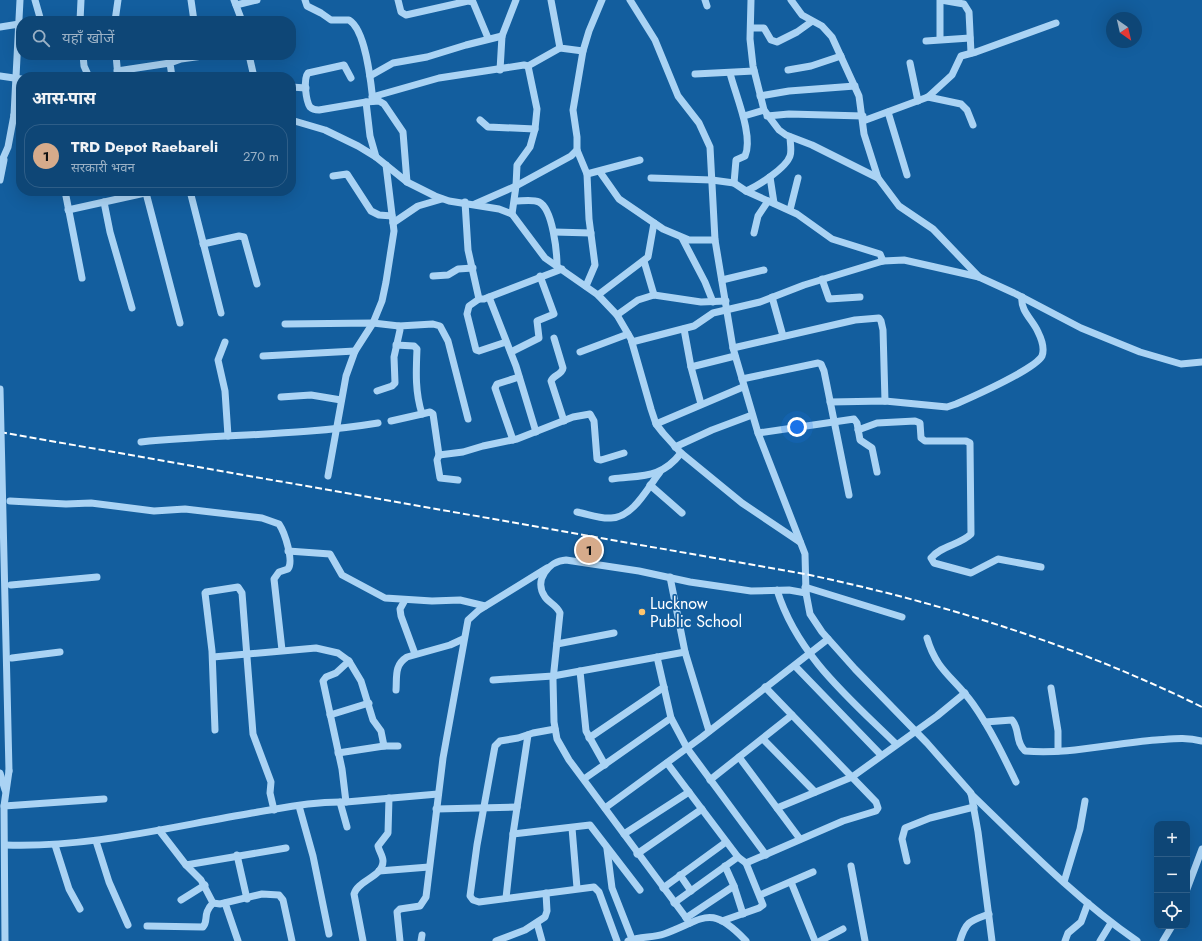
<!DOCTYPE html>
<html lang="hi">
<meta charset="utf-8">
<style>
body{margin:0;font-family:Jost,"Noto Sans Devanagari",sans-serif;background:#174d7b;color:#f1f3f6}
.controls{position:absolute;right:12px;bottom:12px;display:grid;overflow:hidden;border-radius:8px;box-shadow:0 4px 16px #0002}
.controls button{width:36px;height:36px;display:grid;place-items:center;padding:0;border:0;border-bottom:1px solid #2e5e88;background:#0e4676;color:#f1f3f6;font:20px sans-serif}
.compass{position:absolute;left:1106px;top:12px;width:36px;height:36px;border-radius:50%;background:#0e4676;box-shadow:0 4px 16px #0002;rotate:146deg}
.you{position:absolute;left:797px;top:427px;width:14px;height:14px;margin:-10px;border:3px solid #fff;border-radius:50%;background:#1a73e8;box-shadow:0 0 0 6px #1a73e833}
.badge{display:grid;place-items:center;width:26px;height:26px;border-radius:50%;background:#d6ab8b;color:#111;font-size:13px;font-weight:700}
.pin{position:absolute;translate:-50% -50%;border:2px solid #fff;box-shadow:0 1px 4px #0006}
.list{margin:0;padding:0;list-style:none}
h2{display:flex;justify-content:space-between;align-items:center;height:52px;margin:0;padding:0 16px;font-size:17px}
h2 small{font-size:13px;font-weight:400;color:#9bb1c5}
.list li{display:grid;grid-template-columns:26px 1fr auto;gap:12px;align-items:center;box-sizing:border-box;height:64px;margin:0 8px 8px;padding:0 8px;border:1px solid #2e5e88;border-radius:16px}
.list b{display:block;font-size:15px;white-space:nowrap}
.list p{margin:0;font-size:13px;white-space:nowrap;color:#9bb1c5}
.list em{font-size:13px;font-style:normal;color:#9bb1c5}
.icon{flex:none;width:22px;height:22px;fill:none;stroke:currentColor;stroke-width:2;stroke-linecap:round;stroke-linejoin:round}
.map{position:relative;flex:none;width:1202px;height:941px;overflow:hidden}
.search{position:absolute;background:#0e4676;box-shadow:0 4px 16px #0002;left:16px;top:16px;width:280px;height:44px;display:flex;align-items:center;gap:10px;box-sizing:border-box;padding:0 14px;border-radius:16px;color:#9bb1c5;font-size:15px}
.panel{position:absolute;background:#0e4676;box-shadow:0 4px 16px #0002;left:16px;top:72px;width:280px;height:124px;border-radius:16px}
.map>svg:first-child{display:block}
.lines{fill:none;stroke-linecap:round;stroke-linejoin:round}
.minor{stroke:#aad3f4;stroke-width:7}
.rail{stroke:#fff;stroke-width:2;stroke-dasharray:7 3;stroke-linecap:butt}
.minor-bridge{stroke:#aad3f4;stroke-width:7}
.poi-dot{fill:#ffc56d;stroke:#135e9e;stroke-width:1.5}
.labels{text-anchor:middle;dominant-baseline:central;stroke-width:3.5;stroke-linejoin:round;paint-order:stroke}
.poi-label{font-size:16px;fill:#fff;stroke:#135e9e;text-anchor:start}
</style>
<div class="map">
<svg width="1202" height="941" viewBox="0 0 1202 941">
<rect width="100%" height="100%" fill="#135e9e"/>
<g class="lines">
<g class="minor">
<polyline points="35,0 41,21"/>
<polyline points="191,0 194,21"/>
<polyline points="234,0 242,21"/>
<path d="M305,0L307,6L321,13L331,20H349C366,30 371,83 373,101"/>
<polyline points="398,0 401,12 406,15 468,1 473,2 488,38"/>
<polyline points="551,0 560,48 583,51"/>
<polyline points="630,0 655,40 678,96 699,123 710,147 715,240 733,348 758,433 805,554 806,593 810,614 822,632 855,669 927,743 971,793 978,832 992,941"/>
<polyline points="705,0 707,6"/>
<polyline points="751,0 750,39 753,66 764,110 779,130 786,135 812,145 878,178 899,206 933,229 979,277"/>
<polyline points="791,0 802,15 822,26 832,37 859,96 864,134 878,178"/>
<polyline points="940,0 940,39"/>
<polyline points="941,0 964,4 969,12 971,53"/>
<polyline points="236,5 257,0"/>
<polyline points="80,21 81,0"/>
<polyline points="115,21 118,0"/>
<polyline points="0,27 19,24"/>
<polyline points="751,28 764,28 771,40 777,42 797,32 811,22"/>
<polyline points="926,41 970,38"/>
<polyline points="83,55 84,66 89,77"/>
<polyline points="116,55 118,77"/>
<polyline points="249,55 254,77"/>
<polyline points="910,63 918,101"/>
<polyline points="528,66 560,48"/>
<polyline points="500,70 502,36 516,0"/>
<polyline points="788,70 811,66 841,56"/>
<polyline points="117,71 170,63"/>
<path d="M730,73C735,94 754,136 745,156L736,160L734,183"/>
<polyline points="695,74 754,71"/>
<polyline points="0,76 21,79"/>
<polyline points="195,76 195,77"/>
<polyline points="370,76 393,63 427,57 466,45 502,36"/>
<polyline points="172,77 170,63 181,59 210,55"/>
<path d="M351,78L344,65L308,73C303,79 306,101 310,107C313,110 316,110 319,110L366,102L379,101L384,104L403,132L407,182"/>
<polyline points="291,87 306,88"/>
<polyline points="760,96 789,91 855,86"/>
<polyline points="372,97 439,78 524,65 528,66 537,109 535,129 530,147 517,165 516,186 512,214"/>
<polyline points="928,97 961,104 967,110 973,125"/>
<polyline points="366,102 370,136 376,157"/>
<polyline points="888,112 907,175"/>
<polyline points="14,115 21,122"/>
<polyline points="744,116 764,110"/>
<polyline points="767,116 789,114 863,116"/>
<polyline points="291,120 325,130 358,146 376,157 407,182 435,196 449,201 499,209 512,214 545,258 598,295 617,315 631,339 651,409 656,424 663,433 681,453 742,503 800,542"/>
<polyline points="480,120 488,127 535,129"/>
<polyline points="863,121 928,97 952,75 961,56 976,52 1056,23"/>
<polyline points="577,150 587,174 589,219 595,265 586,286"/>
<polyline points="0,165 8,147 14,115 20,0"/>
<polyline points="600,172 619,199 663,229 689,240 715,240"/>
<polyline points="587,174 640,160"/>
<polyline points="333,176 347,174 371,211 379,215 392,216"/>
<polyline points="770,177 774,203"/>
<polyline points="651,178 712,180 734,183 746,191 797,214 832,239 880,254 883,261"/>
<polyline points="0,180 4,160"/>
<polyline points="65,191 82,278"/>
<polyline points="190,191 221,313"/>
<path d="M746,191C758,186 786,168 790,156C792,151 790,142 790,137"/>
<polyline points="146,193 180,323"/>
<path d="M515,201C522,201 533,199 539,202C553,209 557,253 557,266"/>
<polyline points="104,202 110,232 132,308"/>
<polyline points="465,202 468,250 479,299 484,299 562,269"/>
<polyline points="475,204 516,186 571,156 577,150 577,137 573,110 583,51 589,31 602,0"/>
<polyline points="68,210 154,191"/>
<polyline points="790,210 798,178"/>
<polyline points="393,223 418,206 442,199"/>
<polyline points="554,232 591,233"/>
<polyline points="754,233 758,216 768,201"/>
<polyline points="682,238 705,282 713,302"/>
<polyline points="203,244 239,236 244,237 257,284"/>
<polyline points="644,261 654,295"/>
<polyline points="433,276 448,275 458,269 473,268"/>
<polyline points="822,279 829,299 860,297"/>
<polyline points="722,280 764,270"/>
<polyline points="598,295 648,257 654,223"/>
<polyline points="489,297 516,366 536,432"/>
<polyline points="772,297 783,336"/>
<polyline points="479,299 469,306 467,314 476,350 479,351 506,342"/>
<polyline points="617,315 638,300 654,295 701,302 726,301"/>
<polyline points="285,324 373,323 399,326 400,330 394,357 395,383 392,386 377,391"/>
<polyline points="399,326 433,324 440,326 448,341 468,419"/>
<polyline points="684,329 691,367 701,404"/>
<path d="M554,338L563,368C562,375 553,375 551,381L564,421"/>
<polyline points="225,342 218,360 225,391 228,436"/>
<polyline points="632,342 694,326 713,313 760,302 804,285 883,261 904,260 979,277 1014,293 1081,328 1140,352 1181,364 1202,362"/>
<path d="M396,345L414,346L417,349C416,372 415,392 422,414L430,412L433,414L439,455L463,452L483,446L517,439L573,417L590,414L594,421L597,459L601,460L624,453"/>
<polyline points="733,348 855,320 879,318 881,321 883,330 885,401"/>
<polyline points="511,352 539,338 537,321 554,314 540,276"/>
<polyline points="580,352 628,334"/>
<polyline points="263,356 355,351"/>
<polyline points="691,367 735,356"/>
<polyline points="742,379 818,363 821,364 824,371 849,495"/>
<polyline points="281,397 311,395 341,400"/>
<path d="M830,402L885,401L947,407L956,404C972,397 1035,369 1042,356C1045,348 1042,340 1038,332C1033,320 1020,311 1022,297"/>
<polyline points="391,421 422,414"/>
<polyline points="656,424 743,387"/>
<path d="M858,430L877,423L915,421L920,423L921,438L925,441H966L970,443L971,534C960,545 942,545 931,558L934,563L971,573L998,559L1041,567"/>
<polyline points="758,433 854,419 857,423 860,440 872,448 877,472"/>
<polyline points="513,440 495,388 497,384 519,377"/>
<path d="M141,442C220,434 299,436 378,423"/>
<polyline points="675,447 712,430 752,415"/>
<polyline points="439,455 437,460 440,478 458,480"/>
<polyline points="328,476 346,376 355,351 373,323 382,301 386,282 394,231 386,165"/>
<path d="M612,479C642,475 661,479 681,453"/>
<polyline points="650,485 682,513"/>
<path d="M10,501L66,504L91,503L154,511L185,509L262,518L279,524C285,533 294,561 288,569L279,572L274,579L282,650"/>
<path d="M577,512C588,514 600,519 611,518C633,518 648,487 660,472"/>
<polyline points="288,551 330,554 342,575 385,598 432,601 460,600 485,606"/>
<polyline points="670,577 685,652 709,731"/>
<polyline points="11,585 97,577"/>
<polyline points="805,587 902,617"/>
<path d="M777,590C797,655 849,698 896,744"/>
<polyline points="405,600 400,609 401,616 415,654"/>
<path d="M927,638C937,672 954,677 973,704C990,728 1003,755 1016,782"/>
<polyline points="557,644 614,633"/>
<polyline points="213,657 316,648 338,653 349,661 361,681 373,720 381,731 384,746"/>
<polyline points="657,657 671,718 687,748 766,855"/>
<polyline points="12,658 60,652"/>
<polyline points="795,666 881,755"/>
<polyline points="580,671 586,731 605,765"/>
<polyline points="493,680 553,676 685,652"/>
<polyline points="1051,688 1058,731 1058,751"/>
<path d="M396,690C397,677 394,665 407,657L450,645L463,639"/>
<polyline points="330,715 369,703"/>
<path d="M985,722L1012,720C1020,729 1015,742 1025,751C1068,755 1113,743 1156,740C1172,739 1186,737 1202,741"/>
<polyline points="555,729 533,733 518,738 500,741 495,746 477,845 470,896 473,900 479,902 594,887 599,892 617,941"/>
<polyline points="215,730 212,651 205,593 206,592 238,587 242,593 253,734 271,782 270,793 274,810"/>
<polyline points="589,738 664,687"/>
<polyline points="763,739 815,792"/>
<polyline points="338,753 384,746 398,746"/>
<polyline points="739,757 800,839"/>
<polyline points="667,763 738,857 746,863 843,821 876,811 878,808 876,802 765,687"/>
<polyline points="0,773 5,790"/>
<polyline points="584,779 671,718"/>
<polyline points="710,780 792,715"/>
<path d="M971,794C1024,845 1076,899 1137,941"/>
<polyline points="340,802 347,827"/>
<polyline points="346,802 438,794"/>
<polyline points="4,806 104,799"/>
<polyline points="299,806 313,856 329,934"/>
<polyline points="605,808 702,737 828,639"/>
<polyline points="777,808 852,777 937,716 965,693"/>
<polyline points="436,809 517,807"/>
<polyline points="572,828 577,888"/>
<polyline points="159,830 186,865 286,848"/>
<polyline points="513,834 590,825 640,890"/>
<polyline points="624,834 689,792"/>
<polyline points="96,841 109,882 128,925"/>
<path d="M5,845C89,848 169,827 252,813C283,808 315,801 346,802L342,769L323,681L326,677L336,673L349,661"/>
<polyline points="55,845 69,889 80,909"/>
<polyline points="607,849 612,888 632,939"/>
<polyline points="637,854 702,809"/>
<polyline points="237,855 247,899"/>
<polyline points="907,861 902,839 905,828 930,818 974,807"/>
<polyline points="186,865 201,880 213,903 220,904 262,894 279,895 283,900 292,941"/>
<polyline points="725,866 734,886 743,914"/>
<polyline points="851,866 865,941"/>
<polyline points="379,871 429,867"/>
<polyline points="680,875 691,891"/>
<polyline points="791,882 815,941"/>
<polyline points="1064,882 1080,829 1085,801"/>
<polyline points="663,888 726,842"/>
<polyline points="1187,889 1202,849"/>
<polyline points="760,895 813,872"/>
<polyline points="506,898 513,834 528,735"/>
<polyline points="181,900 205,885"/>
<polyline points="225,903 238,941"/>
<polyline points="674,903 738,857"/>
<polyline points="686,918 734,886"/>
<polyline points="722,921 759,908 763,905 746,863"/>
<polyline points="537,923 542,941"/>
<path d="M690,923L569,760L557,739L554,722L553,680L560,613C557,605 549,603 545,597C533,580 549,561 566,560L639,571L690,582L751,591L789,590L806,593"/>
<path d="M147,926L203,927C209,920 202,914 213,903"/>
<polyline points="5,941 4,806 9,771"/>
<path d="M363,941L354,894C358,880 383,877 383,861C383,856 379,851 378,846L388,833L389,798"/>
<polyline points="400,941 397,912 400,909 420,906 426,897 443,758 468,620 479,610 547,568"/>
<polyline points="421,941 422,935"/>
<polyline points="496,941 525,930 545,917 547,911 546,893"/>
<path d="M628,941C640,936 653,938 664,934C705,919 710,903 746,941"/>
<polyline points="820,941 843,929"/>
<path d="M960,941C966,921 970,921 989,914"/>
<polyline points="1065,941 1068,933 1081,922 1088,903"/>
<polyline points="1100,941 1111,923"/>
<polyline points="1163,941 1172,926"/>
</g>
<path class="rail" d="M0,432L805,574C943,603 1076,645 1202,707"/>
<polyline class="minor-bridge" points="0,389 9,771"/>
</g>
<circle class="poi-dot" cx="642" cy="612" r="4"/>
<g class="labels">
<g class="poi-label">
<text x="650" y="603">Lucknow<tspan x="650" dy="18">Public School</tspan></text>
</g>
</g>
</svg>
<div class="controls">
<button>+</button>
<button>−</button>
<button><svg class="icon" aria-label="locate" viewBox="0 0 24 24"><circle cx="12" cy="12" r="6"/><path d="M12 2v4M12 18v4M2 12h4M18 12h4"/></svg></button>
</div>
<svg class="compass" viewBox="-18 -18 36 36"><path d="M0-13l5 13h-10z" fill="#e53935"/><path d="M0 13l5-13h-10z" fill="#9bb1c5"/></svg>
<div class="you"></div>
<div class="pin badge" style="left:589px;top:550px">1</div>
<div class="search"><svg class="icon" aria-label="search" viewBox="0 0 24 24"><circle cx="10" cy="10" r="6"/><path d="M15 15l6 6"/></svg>यहाँ खोजें</div>
<section class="panel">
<h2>आस-पास<small></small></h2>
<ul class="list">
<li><span class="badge">1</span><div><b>TRD Depot Raebareli</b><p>सरकारी भवन</p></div><em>270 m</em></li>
</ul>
</section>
</div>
